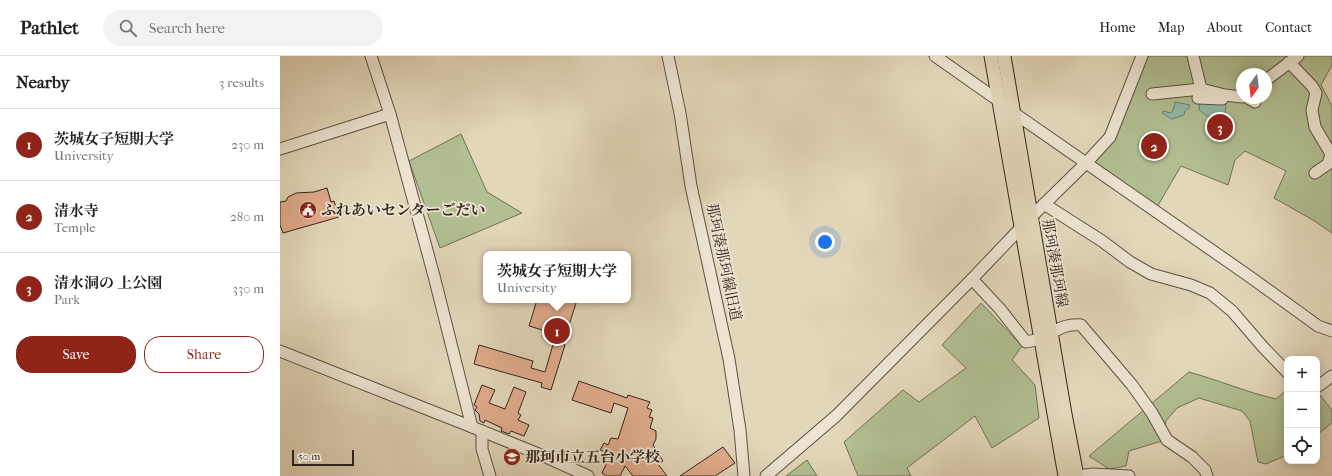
<!DOCTYPE html>
<meta charset="utf-8">
<style>
body{margin:0;font-family:"IM FELL French Canon","Noto Serif JP",serif;background:#f2f2f2;color:#202124}
.controls{position:absolute;right:12px;bottom:12px;display:grid;overflow:hidden;border-radius:8px;box-shadow:0 2px 10px #0003}
.controls button{width:36px;height:36px;display:grid;place-items:center;padding:0;border:0;border-bottom:1px solid #e0e0e0;background:#fff;color:#202124;font:20px sans-serif}
.compass{position:absolute;left:956px;top:12px;width:36px;height:36px;border-radius:50%;background:#fff;box-shadow:0 2px 10px #0003;rotate:194deg}
.scale{position:absolute;left:12px;bottom:10px;width:62px;box-sizing:border-box;padding-left:4px;border:2px solid #32261c;border-top:0;font-size:11px;line-height:14px;white-space:nowrap;color:#32261c;-webkit-text-stroke:3px #ede5d2;paint-order:stroke}
.you{position:absolute;left:545px;top:186px;width:14px;height:14px;margin:-10px;border:3px solid #fff;border-radius:50%;background:#1a73e8;box-shadow:0 0 0 6px #1a73e833}
.badge{display:grid;place-items:center;width:26px;height:26px;border-radius:50%;background:#8f2418;color:#fff;font-size:13px;font-weight:700}
.pin{position:absolute;translate:-50% -50%;border:2px solid #fff;box-shadow:0 1px 4px #0006}
.popup{position:absolute;left:203px;top:195px;width:148px;height:52px;box-sizing:border-box;display:grid;place-content:center;border-radius:8px;background:#fff;filter:drop-shadow(0 1px 3px #0005);font-size:13px;white-space:nowrap;color:#757577}
.popup b{font-size:15px;color:#202124}
.popup::after{content:'';position:absolute;left:50%;top:100%;margin-left:-8px;border:8px solid transparent;border-top-color:#fff}
.list{margin:0;padding:0;list-style:none}
h2{display:flex;justify-content:space-between;align-items:center;height:52px;margin:0;padding:0 16px;font-size:17px}
h2 small{font-size:13px;font-weight:400;color:#757577}
.list li{display:grid;grid-template-columns:26px 1fr auto;gap:12px;align-items:center;box-sizing:border-box;height:72px;padding:0 16px;border-top:1px solid #e0e0e0}
.list b{display:block;font-size:15px;white-space:nowrap}
.list p{margin:0;font-size:13px;white-space:nowrap;color:#757577}
.list em{font-size:13px;font-style:normal;color:#757577}
.actions{display:flex;gap:8px;padding:12px 16px}
.actions a{flex:1;padding:9px 0;border:1px solid #8f2418;border-radius:16px;text-align:center;font-size:14px;color:#8f2418}
.actions .main{background:#8f2418;color:#fff}
.icon{flex:none;width:22px;height:22px;fill:none;stroke:currentColor;stroke-width:2;stroke-linecap:round;stroke-linejoin:round}
.map{position:relative;flex:none;width:1052px;height:420px;overflow:hidden}
header{display:flex;align-items:center;gap:24px;box-sizing:border-box;height:56px;padding:0 20px;background:#fff;border-bottom:1px solid #e0e0e0}
header strong{font-size:19px}
nav{display:flex;gap:22px;margin-inline-start:auto;font-size:14px}
.search{width:280px;height:36px;background:#f2f2f2;display:flex;align-items:center;gap:10px;box-sizing:border-box;padding:0 14px;border-radius:22px;color:#757577;font-size:15px}
main{display:flex}
aside{flex:1;background:#fff}
.map>svg:first-child{display:block}
.green{fill:#b1bf92;stroke:#727257;fill-rule:evenodd}
.water{fill:#96baaa;stroke:#6e7f71}
.building{fill:#e1ac8d;stroke:#32261c}
.lines{fill:none;stroke-linecap:round;stroke-linejoin:round}
.minor-casing{stroke:#5e5244;stroke-width:13}
.major-casing{stroke:#32261c;stroke-width:15}
.minor{stroke:#ede5d2;stroke-width:11}
.major{stroke:#e3d7ba;stroke-width:13}
.labels{text-anchor:middle;dominant-baseline:central;stroke-width:3.5;stroke-linejoin:round;paint-order:stroke}
.poi-label{font-size:15px;font-weight:bold;fill:#32261c;stroke:#ede5d2;text-anchor:start}
.street-label{font-size:15px;fill:#32261c;stroke:#ede5d2}
</style>
<header>
<strong>Pathlet</strong>
<div class="search"><svg class="icon" aria-label="search" viewBox="0 0 24 24"><circle cx="10" cy="10" r="6"/><path d="M15 15l6 6"/></svg>Search here</div>
<nav><a>Home</a><a>Map</a><a>About</a><a>Contact</a></nav>
</header>
<main>
<aside>
<h2>Nearby<small>3 results</small></h2>
<ul class="list">
<li><span class="badge">1</span><div><b>茨城女子短期大学</b><p>University</p></div><em>230 m</em></li>
<li><span class="badge">2</span><div><b>清水寺</b><p>Temple</p></div><em>280 m</em></li>
<li><span class="badge">3</span><div><b>清水洞の 上公園</b><p>Park</p></div><em>330 m</em></li>
</ul>
<div class="actions"><a class="main">Save</a><a>Share</a></div>
</aside>
<div class="map">
<svg width="1052" height="420" viewBox="0 0 1052 420">
<rect width="100%" height="100%" fill="#e3d7ba"/>
<filter id="stains"><feTurbulence type="fractalNoise" baseFrequency=".005" numOctaves="4"/><feColorMatrix values="0 0 0 0 .2 0 0 0 0 .09 0 0 0 0 .02 0 0 0 .5 -.17"/></filter>
<radialGradient id="worn" r=".72"><stop offset=".6" stop-color="#630" stop-opacity="0"/><stop offset="1" stop-color="#630" stop-opacity=".3"/></radialGradient>
<g class="green">
<path d="M859,0H1052V9L1041,29L1052,50V177L1033,164L994,142L1006,115L965,95L955,104L948,129L901,110L877,151L814,105L855,5ZM962,18H986V42H962Z"/>
<polygon points="181,78 207,136 242,157 160,192 129,105"/>
<polygon points="701,247 742,290 732,304 755,329 759,362 712,392 695,360 627,412 631,420 578,420 564,386 623,334 639,346 686,312 662,289"/>
<path d="M909,316C938,324 966,336 996,343L1007,334V399L986,408L978,406L970,365L962,355L919,342L897,352L886,365L882,385L849,395L846,410L829,413L809,400Z"/>
<polygon points="1037,339 1040,339 1052,354 1052,367 1037,379"/>
<polygon points="527,404 537,420 506,420"/>
</g>
<g class="water">
<polygon points="920,45 946,45 945,63 930,62 919,54"/>
<polygon points="895,46 910,49 908,53 905,55 904,59 892,63 882,57 883,55 891,57 894,52"/>
</g>
<g class="building">
<polygon points="861,84 880,89 878,95 859,89"/>
<polygon points="47,132 51,146 54,145 59,161 3,177 0,169 0,146 6,145 8,141 16,137 34,136"/>
<polygon points="257,244 297,244 283,288 285,289 271,334 261,331 262,327 194,308 199,289 253,305 251,312 265,316 276,278 249,270"/>
<polygon points="299,325 347,342 348,339 370,346 367,352 372,354 369,361 373,362 370,372 376,375 376,383 373,389 383,405 378,408 387,420 353,420 345,410 340,420 327,420 322,417 331,398 320,394 324,387 328,389 331,382 338,383 348,352 334,347 331,357 292,344"/>
<polygon points="202,329 215,334 209,347 225,353 234,331 246,336 238,357 241,359 238,364 249,369 244,380 231,375 229,378 221,375 222,372 205,364 204,367 200,365 199,358 195,354 197,351 194,349"/>
<polygon points="443,391 455,407 435,420 400,420"/>
</g>
<g class="lines">
<defs>
<g id="minor">
<polyline points="91,0 110,58 154,220 192,371"/>
<polyline points="388,0 400,57 411,130 449,303 460,374 464,420"/>
<polyline points="655,0 719,45 734,57 966,218 1038,270 1052,275"/>
<polyline points="913,0 921,33 918,42 942,43 943,42"/>
<polyline points="1009,6 1032,30 1036,37 1032,54 1035,71 1051,98 1048,108 1035,117"/>
<polyline points="986,24 1018,0"/>
<polyline points="872,38 921,33 945,39 962,41"/>
<polyline points="968,42 975,46"/>
<polyline points="0,93 110,58"/>
<polyline points="764,148 822,185 850,206 871,218 911,229 930,237 952,255 983,291 1007,316"/>
<polyline points="692,223 720,253 746,286 761,283"/>
<path d="M771,277C782,271 788,268 801,269L852,329L872,357L887,384L912,401L925,414L927,420"/>
<polyline points="0,295 192,371 266,401 308,420"/>
<polyline points="1037,331 1052,320"/>
<polyline points="202,375 202,393 210,420"/>
<polyline points="486,420 556,360 692,223 751,161 807,106 830,81 862,0"/>
<polyline points="797,420 813,418 849,420"/>
</g>
<g id="major">
<polyline points="711,0 785,420"/>
<polyline points="724,0 785,358 797,420"/>
</g>
</defs>
<use href="#minor" class="minor-casing"/>
<use href="#major" class="major-casing"/>
<use href="#minor" class="minor"/>
<use href="#major" class="major"/>
</g>
<defs>
<symbol id="civic-disc" viewBox="-11 -11 22 22"><circle r="9.5" fill="#8f2418" stroke="#ede5d2"/><path d="M-.6-6.5H3V-4.5H.6V-3L4-1V1h2V6H-6V1h2V-1L-.6-3ZM-1.2 2.5V6h2.4V2.5Z" fill="#fff"/></symbol>
<symbol id="school-disc" viewBox="-11 -11 22 22"><circle r="9.5" fill="#8f2418" stroke="#ede5d2"/><path d="M0-5L7-2L0 1L-7-2ZM-4 1L0 2.5L4 1V4Q0 6-4 4Z" fill="#fff"/></symbol>
</defs>
<g fill-rule="evenodd">
<use href="#civic-disc" x="18" y="144" width="20" height="20"/>
<use href="#school-disc" x="222" y="391" width="20" height="20"/>
</g>
<g class="labels">
<g class="poi-label">
<text x="41" y="154">ふれあいセンターごだい</text>
<text x="245" y="401">那珂市立五台小学校</text>
</g>
<g class="street-label">
<text transform="translate(444 206) rotate(78)">那珂湊那珂線旧道</text>
<text transform="translate(775 207) rotate(80)">那珂湊那珂線</text>
</g>
</g>
<rect width="100%" height="100%" filter="url(#stains)"/>
<rect width="100%" height="100%" fill="url(#worn)"/>
</svg>
<div class="controls">
<button>+</button>
<button>−</button>
<button><svg class="icon" aria-label="locate" viewBox="0 0 24 24"><circle cx="12" cy="12" r="6"/><path d="M12 2v4M12 18v4M2 12h4M18 12h4"/></svg></button>
</div>
<svg class="compass" viewBox="-18 -18 36 36"><path d="M0-13l5 13h-10z" fill="#e53935"/><path d="M0 13l5-13h-10z" fill="#757577"/></svg>
<div class="scale">50 m</div>
<div class="you"></div>
<div class="pin badge" style="left:277px;top:275px">1</div>
<div class="popup"><b>茨城女子短期大学</b>University</div>
<div class="pin badge" style="left:874px;top:90px">2</div>
<div class="pin badge" style="left:940px;top:71px">3</div>
</div>
</main>
